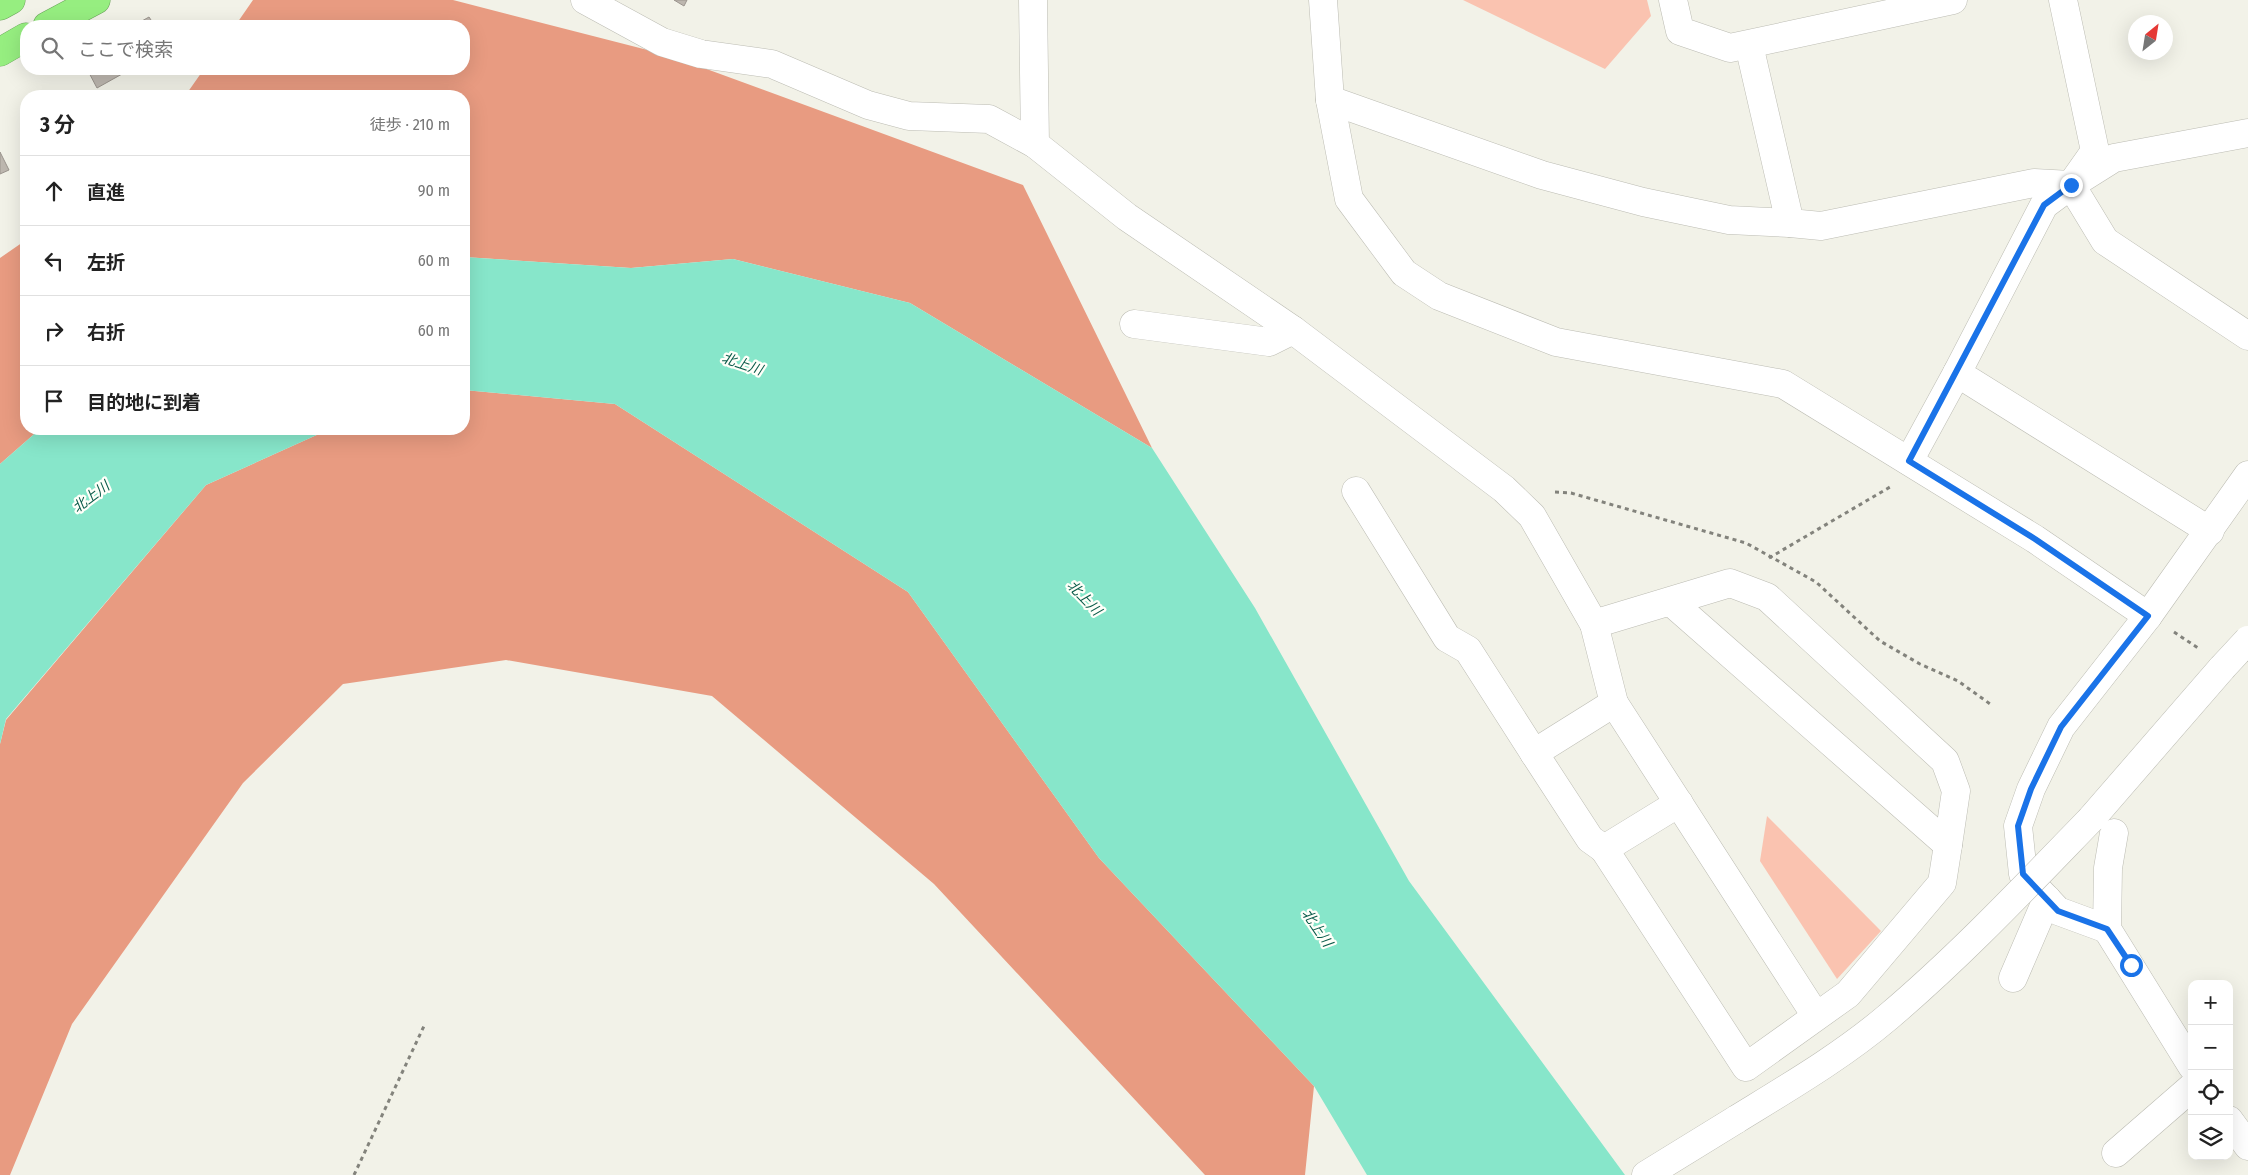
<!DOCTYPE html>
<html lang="ja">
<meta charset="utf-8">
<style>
body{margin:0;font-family:"Fira Sans Condensed","Noto Sans JP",sans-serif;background:#f2f2f2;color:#222}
.controls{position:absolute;right:15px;bottom:15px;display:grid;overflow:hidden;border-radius:10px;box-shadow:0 5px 20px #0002}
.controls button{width:45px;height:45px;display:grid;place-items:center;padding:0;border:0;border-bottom:1px solid #e0e0e0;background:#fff;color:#222;font:25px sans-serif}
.compass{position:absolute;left:2128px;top:15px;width:45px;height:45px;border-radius:50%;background:#fff;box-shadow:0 5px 20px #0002;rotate:30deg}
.stop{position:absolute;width:15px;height:15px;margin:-11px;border:4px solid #1a73e8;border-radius:50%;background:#fff}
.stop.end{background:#1a73e8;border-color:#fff;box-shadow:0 1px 5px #0008}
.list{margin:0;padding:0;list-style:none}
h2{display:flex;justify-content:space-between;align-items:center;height:65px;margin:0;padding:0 20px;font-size:21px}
h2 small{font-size:16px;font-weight:400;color:#767676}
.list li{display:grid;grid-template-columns:32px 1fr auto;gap:15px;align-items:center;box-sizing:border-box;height:70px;padding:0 20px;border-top:1px solid #e0e0e0}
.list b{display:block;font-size:19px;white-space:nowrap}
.list em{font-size:16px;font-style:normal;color:#767676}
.icon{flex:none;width:28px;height:28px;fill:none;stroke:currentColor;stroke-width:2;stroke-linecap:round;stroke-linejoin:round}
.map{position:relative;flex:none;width:2248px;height:1175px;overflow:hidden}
.search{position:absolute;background:#fff;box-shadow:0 5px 20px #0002;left:20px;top:20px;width:450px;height:55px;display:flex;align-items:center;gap:12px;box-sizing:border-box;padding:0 18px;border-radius:20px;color:#767676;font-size:19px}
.panel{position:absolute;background:#fff;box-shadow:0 5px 20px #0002;left:20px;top:90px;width:450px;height:345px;border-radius:20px}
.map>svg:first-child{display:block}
.green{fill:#fac3b0}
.forest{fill:#e89b81}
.water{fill:#87e6ca}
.building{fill:#bdb7af;stroke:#9b958e}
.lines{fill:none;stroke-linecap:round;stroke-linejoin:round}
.minor-casing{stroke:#bcbcb3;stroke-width:29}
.highway-casing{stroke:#6aa35a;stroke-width:29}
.path{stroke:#83837c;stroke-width:3;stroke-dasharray:4 4;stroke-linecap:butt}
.minor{stroke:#fff;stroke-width:28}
.highway{stroke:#96ee80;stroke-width:28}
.minor-bridge-casing{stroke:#bcbcb3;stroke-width:29;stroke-linecap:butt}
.minor-bridge{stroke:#fff;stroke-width:28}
.route{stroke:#1a73e8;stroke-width:6}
.labels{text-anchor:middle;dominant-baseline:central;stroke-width:4.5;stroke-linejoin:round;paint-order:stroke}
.water-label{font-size:14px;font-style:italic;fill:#0a5b4a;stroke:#fffff9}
</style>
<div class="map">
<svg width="2248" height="1175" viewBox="0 0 2248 1175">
<rect width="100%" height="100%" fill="#f2f2e8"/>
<g class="green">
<polygon points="1463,0 1647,0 1651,16 1605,69"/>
<polygon points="1767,816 1881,931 1837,979 1760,861"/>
</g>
<g class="forest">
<polygon points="253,0 453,0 671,56 1023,185 1152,448 910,303 733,259 631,268 464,257 464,96 185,96 204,69 464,69 464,26 235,26"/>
<polygon points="26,240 26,429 40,429 0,464 0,258"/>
<polygon points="464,390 615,404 908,592 1099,858 1314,1086 1305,1175 1205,1175 934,884 712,696 506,660 343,684 243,783 72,1024 10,1175 0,1175 0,744 6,720 206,485 330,429 464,429"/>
</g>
<g class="water">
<polygon points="464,257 631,268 733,259 910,303 1152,448 1255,608 1409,881 1625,1175 1367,1175 1314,1086 1099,858 908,592 615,404 464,390"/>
<polygon points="40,429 330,429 206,485 6,719 0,744 0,464"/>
</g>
<g class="building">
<polygon points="674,0 687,0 684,6"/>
<polygon points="149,17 155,26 133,26"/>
<polygon points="87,69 131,69 97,88"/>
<polygon points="0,152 9,170 0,174"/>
</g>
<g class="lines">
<defs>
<g id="minor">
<polyline points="585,0 662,42 701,54 772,64 868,105 909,116 989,119 1035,144"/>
<polyline points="1033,0 1035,144 1127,217 1293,330 1504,489 1532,516 1594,624 1614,703 1816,1016"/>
<polyline points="1323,0 1330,100 1349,199 1404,273 1439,296 1556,342 1783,384 2035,539 2148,616"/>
<polyline points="1673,0 1680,31 1730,48 1953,0"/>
<polyline points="2063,0 2095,151 2071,185 2044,205 1957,373 2210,531"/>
<polyline points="1749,45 1790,223 1821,226 2034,183 2071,185"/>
<polyline points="1330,100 1542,175 1643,202 1729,220 1790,223"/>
<polyline points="2248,133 2114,158 2071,185 2105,241 2248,336"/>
<polyline points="1134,324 1269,342 1293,330"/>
<polyline points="1909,461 1957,373"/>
<polyline points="1356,491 1447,638 1468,650 1534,753"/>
<polyline points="1594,624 1730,583 1767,597 1945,761 1956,791 1948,845 1670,601"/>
<polyline points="1679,803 1604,849 1746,1067 1848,994 1942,883 1948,845"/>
<polyline points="2091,819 2222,668"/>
<polyline points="2114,833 2108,868 2107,929 2192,1066"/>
<polyline points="1604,849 1590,839 1534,753 1614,703"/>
<polyline points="2107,929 2058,911 2023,874 2018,826 2031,789 2061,727 2148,616 2248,475"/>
<polyline points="2013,978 2047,899"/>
<polyline points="2229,1120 2248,1146"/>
<polyline points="2116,1153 2192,1087"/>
<polyline points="1646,1175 1737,1119"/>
</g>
<g id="highway">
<polyline points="0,6 11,0"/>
<polyline points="47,26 96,0"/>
<polyline points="0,52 26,37"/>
</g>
</defs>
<use href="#minor" class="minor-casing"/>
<use href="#highway" class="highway-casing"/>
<g class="path">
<polyline points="1555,492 1571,493 1746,543 1816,582 1880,641 1920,664 1958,681 1993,706"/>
<polyline points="1769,558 1890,487"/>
<polyline points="2174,632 2198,648"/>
<polyline points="354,1175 424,1026"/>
</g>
<use href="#minor" class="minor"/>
<use href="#highway" class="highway"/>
<defs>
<g id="minor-bridge">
<polyline points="2222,668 2248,640"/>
<path d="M1737,1119C1789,1087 1842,1056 1888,1017C1960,956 2025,887 2091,819"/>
</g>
</defs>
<use href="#minor-bridge" class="minor-bridge-casing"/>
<use href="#minor-bridge" class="minor-bridge"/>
</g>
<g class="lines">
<polyline class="route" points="2071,185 2044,205 1909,461 2035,539 2148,616 2061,727 2031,789 2018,826 2023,874 2058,911 2107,929 2131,965"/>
</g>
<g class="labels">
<g class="water-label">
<text transform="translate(742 364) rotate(19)">北上川</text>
<text transform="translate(91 497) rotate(-37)">北上川</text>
<text transform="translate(1084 598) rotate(46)">北上川</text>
<text transform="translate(1317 928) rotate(56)">北上川</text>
</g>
</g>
</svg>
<div class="controls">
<button>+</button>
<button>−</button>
<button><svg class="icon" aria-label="locate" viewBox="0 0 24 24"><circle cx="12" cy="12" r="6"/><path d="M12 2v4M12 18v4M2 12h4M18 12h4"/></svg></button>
<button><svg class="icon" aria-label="layers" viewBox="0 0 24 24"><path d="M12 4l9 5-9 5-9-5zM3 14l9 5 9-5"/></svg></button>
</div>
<svg class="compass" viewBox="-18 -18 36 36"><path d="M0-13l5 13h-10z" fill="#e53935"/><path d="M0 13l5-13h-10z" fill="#767676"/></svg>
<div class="stop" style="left:2131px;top:965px"></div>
<div class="stop end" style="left:2071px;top:185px"></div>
<div class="search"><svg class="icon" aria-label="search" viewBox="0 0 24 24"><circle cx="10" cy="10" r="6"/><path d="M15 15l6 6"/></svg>ここで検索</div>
<section class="panel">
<h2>3 分<small>徒歩 · 210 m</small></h2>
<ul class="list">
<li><svg class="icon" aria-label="ahead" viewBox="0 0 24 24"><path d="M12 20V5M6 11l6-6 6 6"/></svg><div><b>直進</b></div><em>90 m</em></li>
<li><svg class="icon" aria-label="left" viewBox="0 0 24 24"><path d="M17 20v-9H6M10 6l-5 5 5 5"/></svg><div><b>左折</b></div><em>60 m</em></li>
<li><svg class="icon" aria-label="right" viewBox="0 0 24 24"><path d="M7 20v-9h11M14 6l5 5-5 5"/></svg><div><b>右折</b></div><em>60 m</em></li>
<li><svg class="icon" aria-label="arrive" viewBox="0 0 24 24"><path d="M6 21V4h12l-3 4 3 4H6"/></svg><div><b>目的地に到着</b></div></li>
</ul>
</section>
</div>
